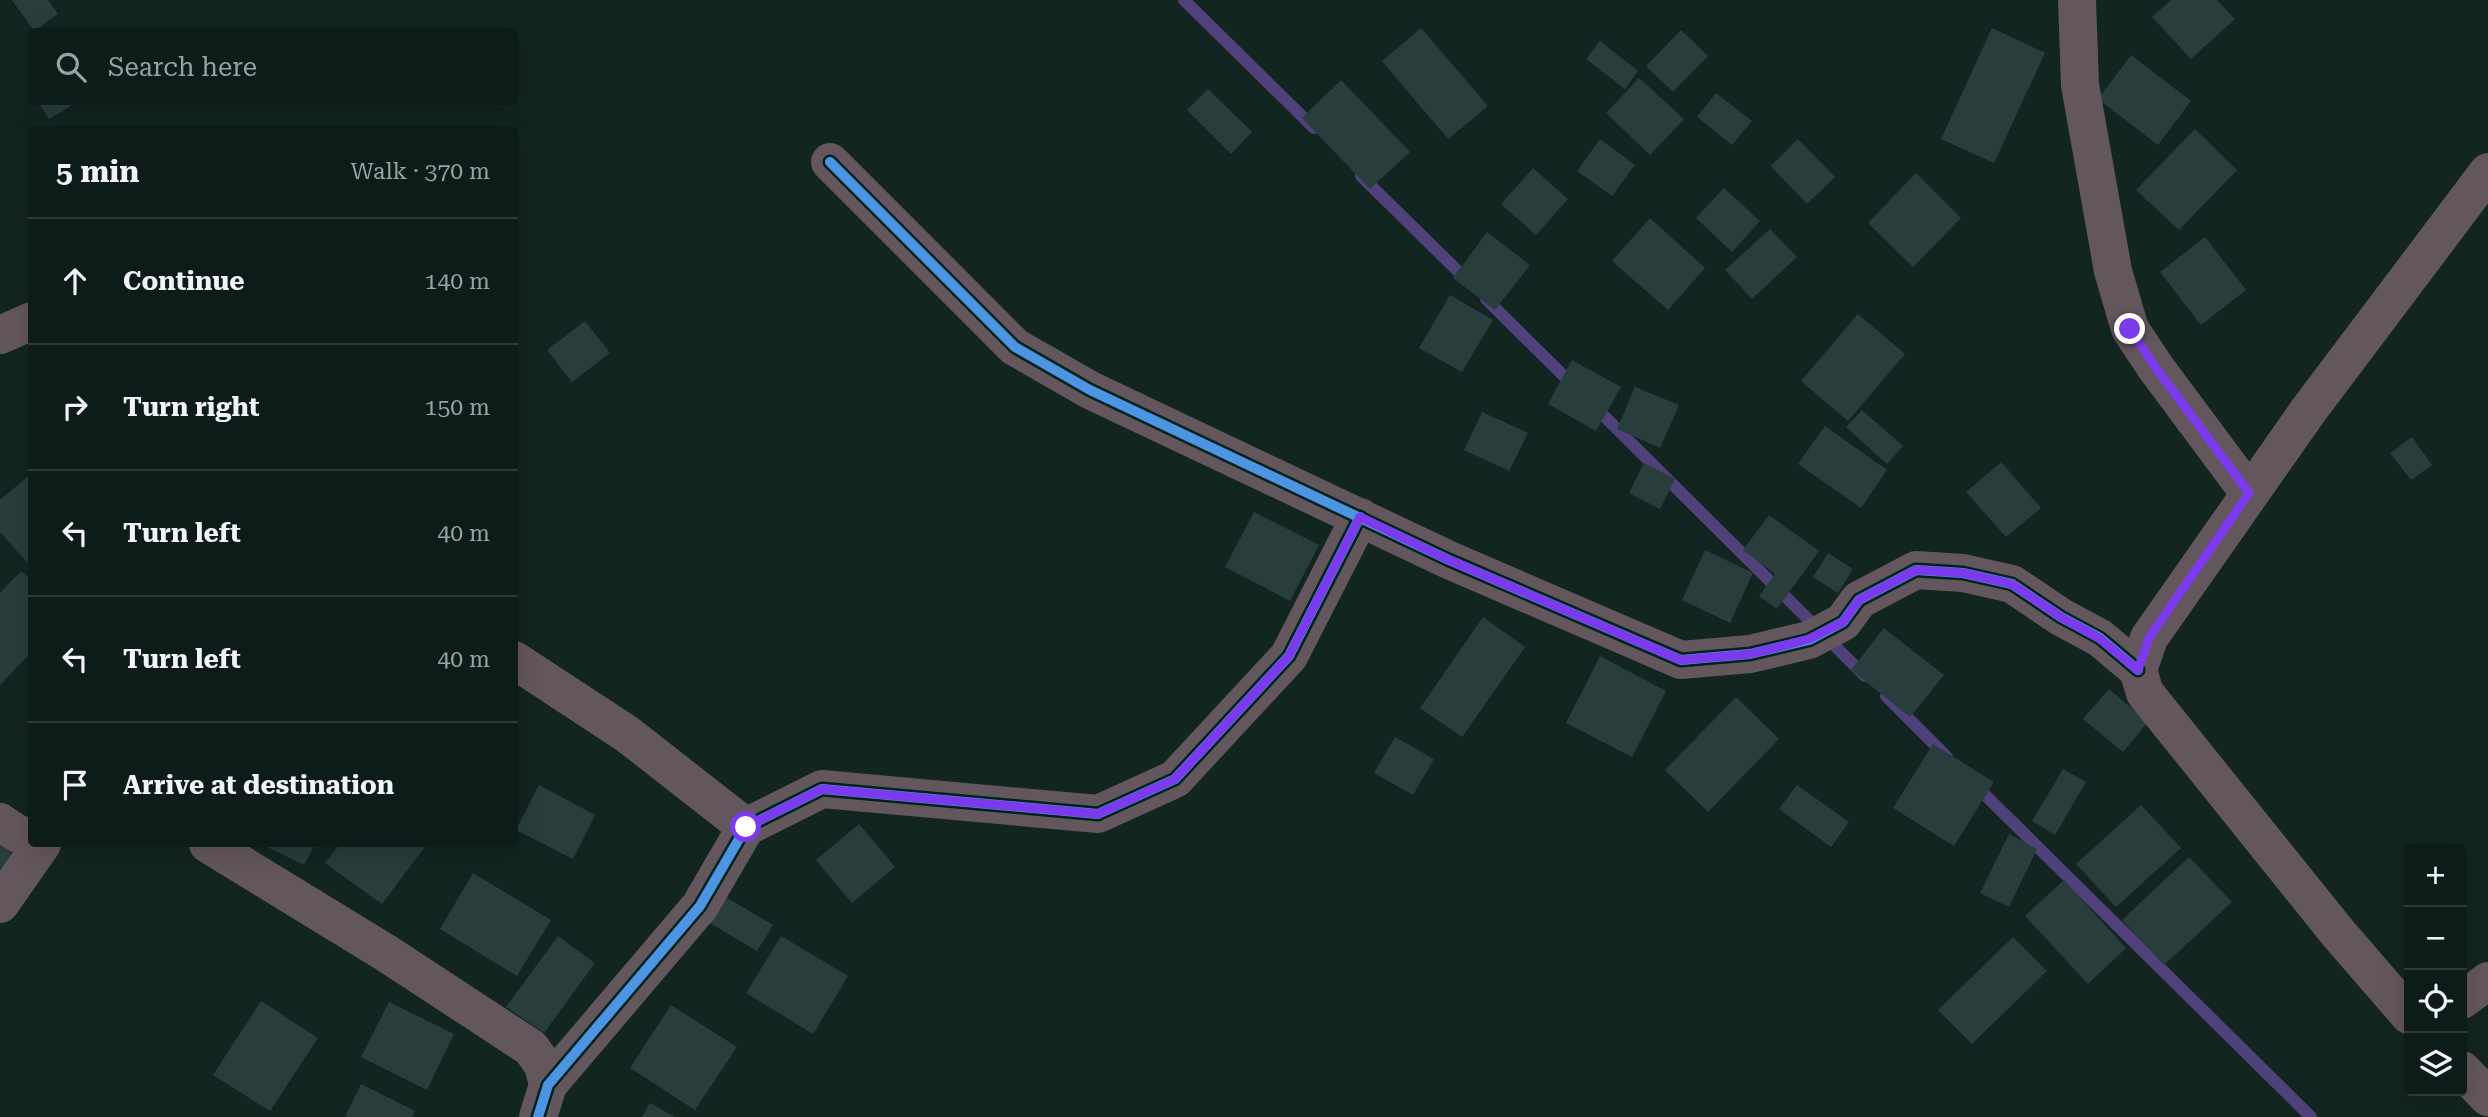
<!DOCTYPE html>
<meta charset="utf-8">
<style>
body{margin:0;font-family:"Roboto Serif",serif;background:#172522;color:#f1f3f6}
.controls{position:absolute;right:21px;bottom:21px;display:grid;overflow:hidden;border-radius:7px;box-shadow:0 7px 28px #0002}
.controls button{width:63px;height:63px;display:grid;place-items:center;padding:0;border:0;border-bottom:2px solid #2e3a38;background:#0e1c19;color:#f1f3f6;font:35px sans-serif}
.stop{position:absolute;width:21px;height:21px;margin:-16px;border:5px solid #7c3aed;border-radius:50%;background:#fff}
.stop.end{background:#7c3aed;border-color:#fff;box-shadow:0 2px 7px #0008}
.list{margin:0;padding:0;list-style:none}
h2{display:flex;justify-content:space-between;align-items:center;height:91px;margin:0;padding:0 28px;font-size:30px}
h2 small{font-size:23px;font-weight:400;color:#9ba1a2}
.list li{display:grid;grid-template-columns:46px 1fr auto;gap:21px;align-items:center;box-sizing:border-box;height:126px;padding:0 28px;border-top:2px solid #2e3a38}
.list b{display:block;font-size:26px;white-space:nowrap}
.list em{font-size:23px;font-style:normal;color:#9ba1a2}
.icon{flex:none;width:38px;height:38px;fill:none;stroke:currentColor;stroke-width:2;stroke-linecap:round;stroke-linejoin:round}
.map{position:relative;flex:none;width:2488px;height:1117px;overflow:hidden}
.search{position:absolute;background:#0e1c19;box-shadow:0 7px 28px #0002;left:28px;top:28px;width:490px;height:77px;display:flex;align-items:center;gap:18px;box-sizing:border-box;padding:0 24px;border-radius:7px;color:#9ba1a2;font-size:26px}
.panel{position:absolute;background:#0e1c19;box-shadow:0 7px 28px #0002;left:28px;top:126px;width:490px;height:721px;border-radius:7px}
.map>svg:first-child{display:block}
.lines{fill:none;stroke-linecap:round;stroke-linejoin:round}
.stream{stroke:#51417b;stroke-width:12}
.building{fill:#283d3c}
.minor{stroke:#63565c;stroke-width:38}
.cycleway-casing{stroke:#01231c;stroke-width:15}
.cycleway{stroke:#4d94e3;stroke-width:10}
.route{stroke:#7c3aed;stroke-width:9}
</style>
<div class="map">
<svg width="2488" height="1117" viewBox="0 0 2488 1117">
<rect width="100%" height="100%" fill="#132521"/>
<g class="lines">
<g class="stream">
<polyline points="1184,0 1314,128"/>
<polyline points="1361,176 1468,281"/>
<polyline points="1486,299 1575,387"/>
<polyline points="1593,405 1865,676"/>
<polyline points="1886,696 1947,757"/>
<polyline points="1975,785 2311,1117"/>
</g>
</g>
<g class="building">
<polygon points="12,0 48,0 58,14 34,31"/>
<polygon points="2171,0 2217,0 2235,19 2191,59 2152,17"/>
<polygon points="1421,28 1488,106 1448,139 1382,61"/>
<polygon points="1992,28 2045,53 1994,163 1941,139"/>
<polygon points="1681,30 1708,56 1673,92 1646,66"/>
<polygon points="1600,41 1638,71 1625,89 1586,59"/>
<polygon points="2131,55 2191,101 2158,145 2098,99"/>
<polygon points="1639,78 1684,119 1650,155 1606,113"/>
<polygon points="1341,80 1410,152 1370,189 1302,118"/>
<polygon points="1208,89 1252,132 1231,154 1187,110"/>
<polygon points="1716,93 1752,121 1732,145 1697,117"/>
<polygon points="38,102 77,102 49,119"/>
<polygon points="2195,129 2237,170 2179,230 2136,190"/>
<polygon points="1600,139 1635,165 1612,196 1577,171"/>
<polygon points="1798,139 1835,177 1807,204 1771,166"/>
<polygon points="1533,168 1568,199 1536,235 1501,204"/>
<polygon points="1916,173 1961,218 1913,267 1868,223"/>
<polygon points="1724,188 1760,221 1732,252 1696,218"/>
<polygon points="1650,218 1705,268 1668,310 1612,261"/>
<polygon points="1770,229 1797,257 1752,299 1725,270"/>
<polygon points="1487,232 1530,265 1495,310 1453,278"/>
<polygon points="2205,237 2246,290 2201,325 2160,272"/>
<polygon points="1450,295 1493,320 1462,372 1419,348"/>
<polygon points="1858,314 1905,354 1848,421 1801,381"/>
<polygon points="585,321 610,353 572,382 547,350"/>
<polygon points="1572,360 1621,387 1596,431 1548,404"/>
<polygon points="1635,387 1679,405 1660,448 1617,429"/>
<polygon points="1862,410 1903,446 1887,464 1846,427"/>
<polygon points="1482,412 1528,433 1509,471 1464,450"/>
<polygon points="1825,426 1887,470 1861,508 1798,464"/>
<polygon points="2412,437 2432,465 2411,480 2390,453"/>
<polygon points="2001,462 2041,508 2006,537 1966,492"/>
<polygon points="1644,463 1675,479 1660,509 1629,493"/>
<polygon points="32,473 32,568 0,532 0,500"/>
<polygon points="1254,512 1319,545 1290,601 1225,567"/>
<polygon points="1769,515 1819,551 1777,609 1759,596 1775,574 1743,550"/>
<polygon points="1705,550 1753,573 1730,623 1682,600"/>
<polygon points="1828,553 1853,569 1838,593 1813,577"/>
<polygon points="21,571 32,580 32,651 0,685 0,593"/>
<polygon points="1483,617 1525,647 1462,737 1420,708"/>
<polygon points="1884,628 1944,675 1910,717 1851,670"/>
<polygon points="1600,656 1666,691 1632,757 1566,723"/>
<polygon points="2109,689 2148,722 2123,752 2083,719"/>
<polygon points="1736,697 1779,739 1708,812 1665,770"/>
<polygon points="1395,737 1434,759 1413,795 1374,773"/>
<polygon points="1933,744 1994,782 1954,846 1893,808"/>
<polygon points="2063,769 2086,782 2055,835 2032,821"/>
<polygon points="539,785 595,815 573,859 516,830"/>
<polygon points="1797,785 1849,822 1831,847 1779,809"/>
<polygon points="2141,805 2181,848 2116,907 2076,864"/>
<polygon points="859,824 895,867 852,903 816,860"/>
<polygon points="2009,834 2037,849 2009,907 1980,893"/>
<polygon points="0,844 13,854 0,871"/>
<polygon points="261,844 315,844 304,865"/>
<polygon points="340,844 427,844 382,904 325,863"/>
<polygon points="2189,857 2232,902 2164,965 2122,920"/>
<polygon points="473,873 551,920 517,976 440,929"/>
<polygon points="2064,880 2126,948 2088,984 2025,916"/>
<polygon points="719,893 773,925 757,951 703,919"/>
<polygon points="558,936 595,963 544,1033 506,1007"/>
<polygon points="781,936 848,976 813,1034 746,993"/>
<polygon points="2013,937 2047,971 1972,1044 1938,1010"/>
<polygon points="261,1001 318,1038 270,1111 213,1075"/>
<polygon points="389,1002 454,1034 427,1090 361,1057"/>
<polygon points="671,1005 737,1047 695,1110 630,1068"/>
<polygon points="361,1084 415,1111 412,1117 345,1117"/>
<polygon points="650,1103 675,1117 642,1117"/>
</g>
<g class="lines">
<g class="minor">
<polyline points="2077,0 2080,85 2113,271 2130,329 2156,368 2249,493"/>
<polyline points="830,162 1015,347 1090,390 1449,560 1681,660 1750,654 1809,640 1843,622 1859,600 1916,570 1963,573 2012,584 2061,617 2100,638 2138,670"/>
<polyline points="0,335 32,321"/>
<polyline points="514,660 627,734 746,827"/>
<polyline points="0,822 18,834 32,837"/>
<polyline points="208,844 386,953 531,1048 543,1065 548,1085"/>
<polyline points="0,904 42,844"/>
<polyline points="2462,1000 2488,981"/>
<polyline points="2409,1015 2338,933 2145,693 2138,670 2149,638 2308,411 2488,172"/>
<polyline points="2462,1070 2488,1097"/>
<polyline points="538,1117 548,1085 700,906 746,827 822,789 1098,814 1175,779 1289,656 1360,517"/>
</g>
<defs>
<g id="cycleway">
<polyline points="830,162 1015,347 1090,390 1449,560 1681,660 1750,654 1809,640 1843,622 1859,600 1916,570 1963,573 2012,584 2061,617 2100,638 2138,670"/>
<polyline points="538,1117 548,1085 700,906 746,827 822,789 1098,814 1175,779 1289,656 1360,517"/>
</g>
</defs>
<use href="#cycleway" class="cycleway-casing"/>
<use href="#cycleway" class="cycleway"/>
</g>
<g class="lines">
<polyline class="route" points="746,827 822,789 1098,814 1175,779 1289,656 1360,517 1449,560 1681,660 1751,654 1809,639 1843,622 1859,600 1916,570 1963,573 2012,584 2061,617 2099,638 2138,670 2149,638 2249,493 2156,368 2130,329"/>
</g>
</svg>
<div class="controls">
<button>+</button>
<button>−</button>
<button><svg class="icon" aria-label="locate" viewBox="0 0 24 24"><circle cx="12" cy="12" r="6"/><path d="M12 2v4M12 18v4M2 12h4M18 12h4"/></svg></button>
<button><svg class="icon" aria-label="layers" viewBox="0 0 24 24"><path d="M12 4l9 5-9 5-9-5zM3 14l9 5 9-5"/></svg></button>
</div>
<div class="stop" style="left:746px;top:827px"></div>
<div class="stop end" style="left:2130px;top:329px"></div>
<div class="search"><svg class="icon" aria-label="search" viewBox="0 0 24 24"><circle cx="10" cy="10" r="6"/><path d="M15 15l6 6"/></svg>Search here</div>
<section class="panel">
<h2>5 min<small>Walk · 370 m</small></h2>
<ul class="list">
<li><svg class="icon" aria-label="ahead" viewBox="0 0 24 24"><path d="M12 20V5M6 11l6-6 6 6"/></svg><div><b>Continue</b></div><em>140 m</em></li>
<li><svg class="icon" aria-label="right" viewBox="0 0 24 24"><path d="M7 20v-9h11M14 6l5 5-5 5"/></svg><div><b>Turn right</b></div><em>150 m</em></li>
<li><svg class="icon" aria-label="left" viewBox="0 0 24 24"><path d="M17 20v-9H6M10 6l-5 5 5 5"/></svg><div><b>Turn left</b></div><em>40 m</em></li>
<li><svg class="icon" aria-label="left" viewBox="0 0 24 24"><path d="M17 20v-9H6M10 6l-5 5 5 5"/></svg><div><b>Turn left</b></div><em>40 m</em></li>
<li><svg class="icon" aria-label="arrive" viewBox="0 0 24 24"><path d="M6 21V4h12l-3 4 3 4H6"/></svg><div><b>Arrive at destination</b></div></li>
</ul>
</section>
</div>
